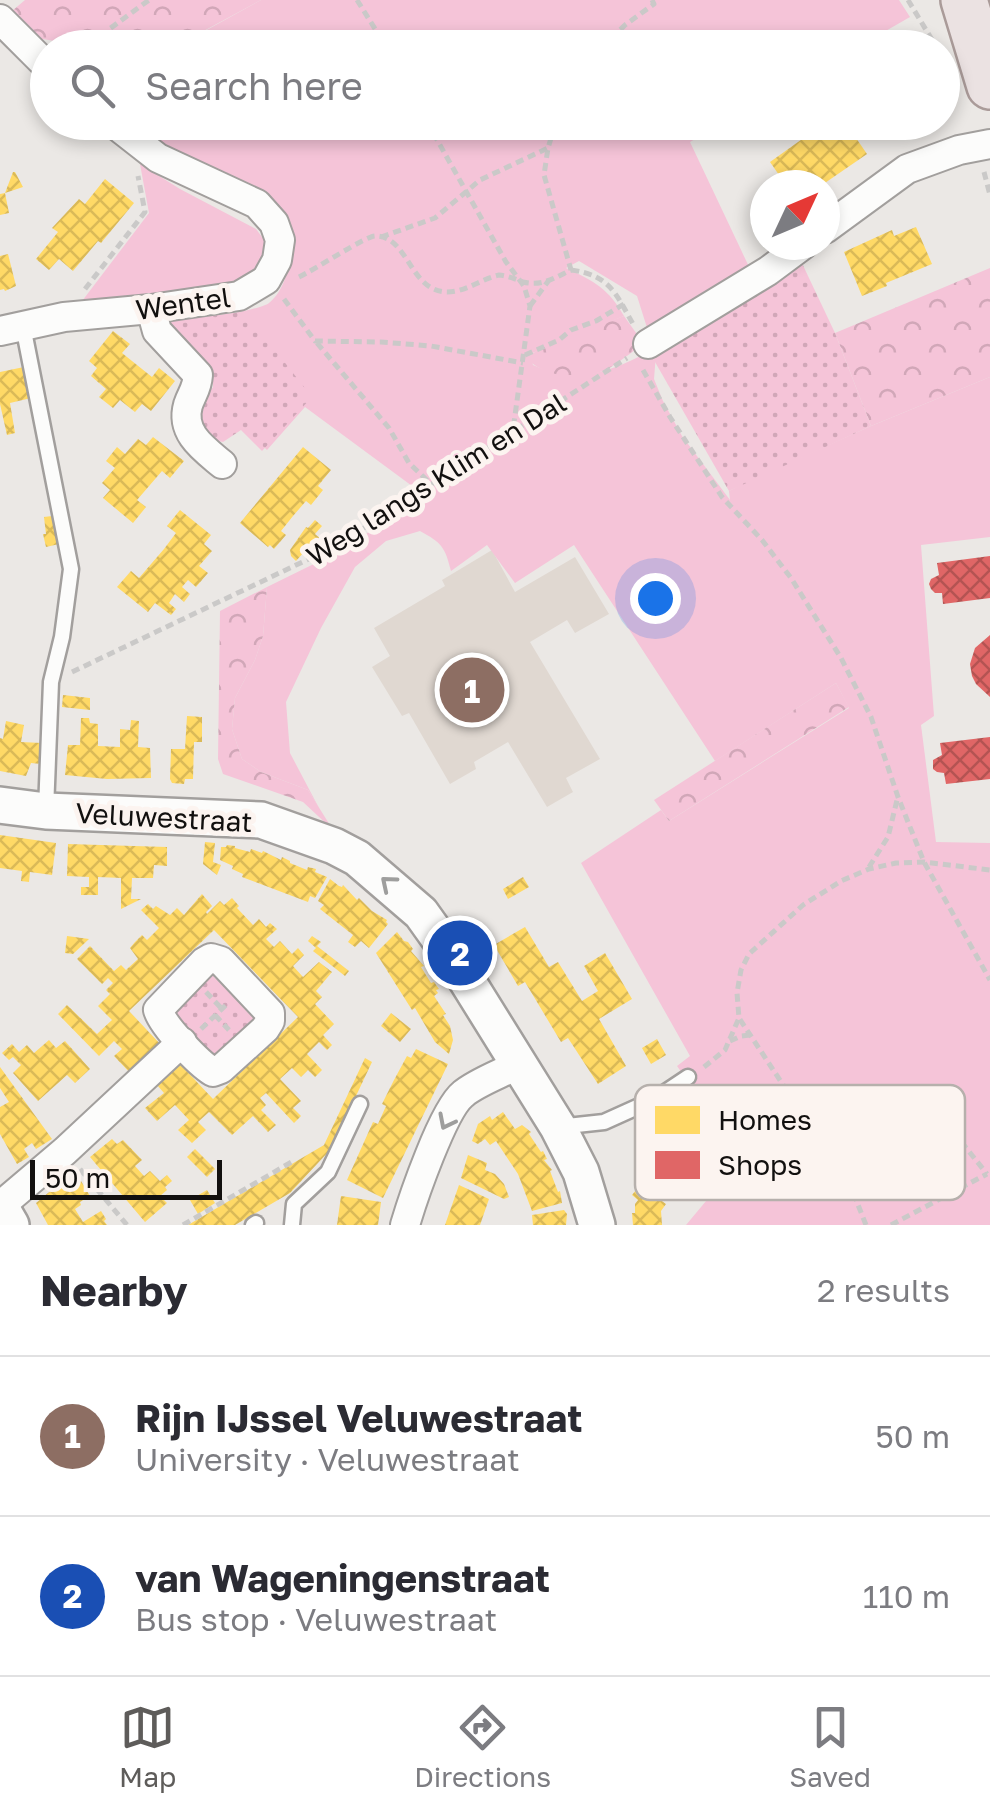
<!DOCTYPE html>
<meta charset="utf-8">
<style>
body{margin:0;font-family:"Golos Text",sans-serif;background:#f7f7f7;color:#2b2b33}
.compass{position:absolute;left:750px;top:170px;width:90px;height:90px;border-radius:50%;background:#fff;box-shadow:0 5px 15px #0003;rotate:46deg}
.scale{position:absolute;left:30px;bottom:25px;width:192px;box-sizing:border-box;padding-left:10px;border:5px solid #12100f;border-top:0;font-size:28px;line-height:35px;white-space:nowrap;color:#12100f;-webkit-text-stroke:8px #fcf4f0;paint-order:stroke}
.you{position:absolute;left:655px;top:598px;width:35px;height:35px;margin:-25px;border:8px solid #fff;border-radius:50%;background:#1a73e8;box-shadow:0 0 0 15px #1a73e833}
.badge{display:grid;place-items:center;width:65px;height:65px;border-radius:50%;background:#5e5c5a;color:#fff;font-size:32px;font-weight:700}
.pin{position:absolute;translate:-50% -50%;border:5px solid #fff;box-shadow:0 2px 10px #0006}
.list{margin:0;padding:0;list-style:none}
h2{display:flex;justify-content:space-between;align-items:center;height:130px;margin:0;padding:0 40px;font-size:42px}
h2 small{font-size:32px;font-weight:400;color:#7c7c81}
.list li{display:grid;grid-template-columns:65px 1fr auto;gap:30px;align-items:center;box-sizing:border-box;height:160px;padding:0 40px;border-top:2px solid #e1e1e2}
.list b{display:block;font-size:38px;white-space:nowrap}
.list p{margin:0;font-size:32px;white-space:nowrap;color:#7c7c81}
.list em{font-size:32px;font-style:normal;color:#7c7c81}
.icon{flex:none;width:55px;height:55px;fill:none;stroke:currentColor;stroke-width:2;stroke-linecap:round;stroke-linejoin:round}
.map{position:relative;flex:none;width:990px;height:1225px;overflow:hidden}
.search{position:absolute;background:#fff;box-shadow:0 5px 15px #0003;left:30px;right:30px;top:30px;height:110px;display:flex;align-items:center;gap:25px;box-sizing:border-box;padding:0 35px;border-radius:55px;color:#7c7c81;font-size:38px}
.sheet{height:450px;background:#fff}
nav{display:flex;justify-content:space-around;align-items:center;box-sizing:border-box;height:140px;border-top:2px solid #e1e1e2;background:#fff;font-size:28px;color:#7c7c81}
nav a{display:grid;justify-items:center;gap:5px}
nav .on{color:#5e5c5a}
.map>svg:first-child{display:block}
.built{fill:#e0d8d1}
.grass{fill:#f5c4d8}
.forest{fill:url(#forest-crowns)}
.park{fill:url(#park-dots)}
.homes{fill:url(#homes-cross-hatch)}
.shops{fill:url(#shops-cross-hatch)}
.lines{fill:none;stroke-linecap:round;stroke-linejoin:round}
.service-casing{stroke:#a29f9d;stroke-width:19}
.minor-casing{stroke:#a29f9d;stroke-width:32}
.tertiary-casing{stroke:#a29f9d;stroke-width:40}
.primary-casing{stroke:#aa9b99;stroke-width:50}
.path{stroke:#cac9c8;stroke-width:5;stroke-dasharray:8 5;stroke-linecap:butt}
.service{stroke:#fcfcfb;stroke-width:14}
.minor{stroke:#fcfcfb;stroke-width:28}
.tertiary{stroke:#fcfcfb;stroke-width:35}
.primary{stroke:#ebe2e2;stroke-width:45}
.oneway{stroke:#9e9e9d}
.labels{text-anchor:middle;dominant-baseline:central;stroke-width:10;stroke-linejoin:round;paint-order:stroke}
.street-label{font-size:28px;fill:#12100f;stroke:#fcf4f0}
.key{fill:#fcf4f0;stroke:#b6b0ac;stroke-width:2.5}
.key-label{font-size:28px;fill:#12100f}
</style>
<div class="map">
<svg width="990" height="1225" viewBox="0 0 990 1225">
<defs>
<pattern id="forest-crowns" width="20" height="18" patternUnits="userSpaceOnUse" patternTransform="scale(2.5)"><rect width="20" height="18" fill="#f5c4d8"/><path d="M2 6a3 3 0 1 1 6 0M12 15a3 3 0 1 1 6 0" fill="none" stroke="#d1a7b8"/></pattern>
<pattern id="park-dots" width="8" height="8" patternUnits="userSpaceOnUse" patternTransform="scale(2.5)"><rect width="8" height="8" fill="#f5c4d8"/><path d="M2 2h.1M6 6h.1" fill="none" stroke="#d1a7b8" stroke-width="1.8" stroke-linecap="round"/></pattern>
<pattern id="homes-cross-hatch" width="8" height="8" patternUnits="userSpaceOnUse" patternTransform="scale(2.5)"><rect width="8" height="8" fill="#ffd966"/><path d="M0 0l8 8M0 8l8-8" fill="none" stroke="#dab957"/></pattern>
<pattern id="shops-cross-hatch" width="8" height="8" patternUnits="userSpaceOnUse" patternTransform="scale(2.5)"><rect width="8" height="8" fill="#e06666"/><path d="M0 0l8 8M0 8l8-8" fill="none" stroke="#b45352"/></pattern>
</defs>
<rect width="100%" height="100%" fill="#ebe8e5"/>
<polygon class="built" points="492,550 515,592 575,557 609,614 575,633 567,620 530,642 600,759 566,778 573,792 547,807 508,742 474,762 476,769 450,784 409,713 402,716 372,667 390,656 374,628 445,586 442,580"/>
<g class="grass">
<polygon points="261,0 899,0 910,17 856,48 174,48"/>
<path d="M126,123H723L690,142L751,271L649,334L637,296L579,261L566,268C594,281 609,289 624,316L530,354L533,365C579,385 610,372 652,350L656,354L654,379L663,401L682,436L730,500L729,491L746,482L871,426L990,377V537L921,545L934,716L921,725L936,842L990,843V1225H686L757,1140L707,1087L694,1090L677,1066L690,1056L581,863L661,810L669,821L849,708L836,683L715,761L574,545L515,583L487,545L451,571C445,547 442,543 420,531L386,541L355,567L321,628L286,702L290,753L319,808L308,790L261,772L242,759L232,729L235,698L255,660L263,636L267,587L326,558L427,497L305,407L267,450L258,441L226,383L172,323C190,320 259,311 269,303C284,291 288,270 292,252L228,185Z"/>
<polygon points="140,164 180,189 256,229 268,245 267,257 255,271 234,285 76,309 149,213"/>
</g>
<g class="forest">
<polygon points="25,0 261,0 174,47 75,47 66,43 25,36 5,17"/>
<polygon points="990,268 990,377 871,426 835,333"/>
<path d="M624,316L644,344C633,351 622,360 611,367C587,381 547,379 527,359C540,342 601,325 624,316Z"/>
<polygon points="267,587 263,636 255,660 235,698 232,729 242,759 261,772 308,790 333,830 303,802 223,774 218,759 220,611"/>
<polygon points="836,683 849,707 669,821 654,800"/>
</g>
<g class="park">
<polygon points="800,259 835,333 871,426 729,491 651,355"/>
<polygon points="245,312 312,397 262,451 241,430 223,442 214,440 198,425 200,406 213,387 213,377 169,323 172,320"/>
<polygon points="211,974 255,1017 214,1061 169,1016"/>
</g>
<g class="homes">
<polygon points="737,122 761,122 746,139 732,127"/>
<polygon points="826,122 845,122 867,154 822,185 786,185 770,162"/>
<polygon points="13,172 15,172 23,187 5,193 9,213 0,215 0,194 5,193"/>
<polygon points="105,179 134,203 101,243 98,241 73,271 59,259 49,270 36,259 58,232 52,228 79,199 85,204"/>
<polygon points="916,227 932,264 886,283 887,286 862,296 844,252 892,230 894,236"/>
<polygon points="8,254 16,286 5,291 4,289 0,290 0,256"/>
<polygon points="113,331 130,344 122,353 152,377 159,368 175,381 151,411 142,404 135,412 120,400 113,408 99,397 106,389 91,376 97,368 89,361"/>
<polygon points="24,367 31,398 10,403 15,433 7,435 0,404 0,372"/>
<polygon points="153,437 184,461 170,478 162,471 137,500 146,507 133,523 103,498 110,490 102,483 115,468 106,461 117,447 125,454 138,439 146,445"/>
<polygon points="303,447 331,470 318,486 323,490 311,505 306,501 293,516 281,531 286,535 274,549 270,545 268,547 240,523"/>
<polygon points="180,510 211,535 204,544 212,551 199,566 208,573 196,587 188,580 182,587 190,594 184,602 175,594 169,603 176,609 171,615 155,603 148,612 117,587 131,571 139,578 164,549 176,533 167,526"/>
<polygon points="52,516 59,544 46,547 43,534 46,534 44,517"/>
<polygon points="315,520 322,526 315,534 328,545 309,554 305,551 296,561 291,556 290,550 306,527 308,528"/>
<polygon points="63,695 90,698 90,710 62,707"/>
<polygon points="187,716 202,717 202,742 194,742 193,779 185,779 184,784 172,783 170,779 171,749 185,749"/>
<polygon points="81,718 89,718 90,723 98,724 98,746 120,747 120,729 130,730 131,720 139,721 138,747 150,748 151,778 107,779 65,775 68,745 80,745"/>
<polygon points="6,721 24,725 21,742 42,743 41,764 31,763 26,776 0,771 0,738 3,739"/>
<polygon points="0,835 56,843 52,875 30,872 29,882 21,881 22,871 0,868"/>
<polygon points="205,842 215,843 213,862 221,865 217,875 203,864"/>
<polygon points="68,844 167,847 167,866 154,865 153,878 132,878 131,899 141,899 121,909 121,878 98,877 98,895 81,895 81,887 89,887 89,877 67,876"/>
<polygon points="227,845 235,846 235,848 250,852 251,849 262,853 263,851 281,860 282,857 290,861 290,863 307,870 308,867 316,869 315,872 327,877 315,898 310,896 308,902 242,877 243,874 232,869 233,866 220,860 221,847 226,847"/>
<polygon points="523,877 529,887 508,899 503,889"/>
<polygon points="330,879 339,886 342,887 343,885 357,900 359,898 372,911 387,920 386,922 388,924 369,948 361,941 355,947 348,942 353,935 320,909 324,905 318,901"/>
<polygon points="202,894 212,906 206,912 207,914 220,901 224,905 232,898 239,906 237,908 253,925 259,919 266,927 270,923 277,929 266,939 274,947 280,941 292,954 298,948 304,955 293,966 303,977 319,962 332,972 316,991 322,997 315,1004 334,1024 323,1035 332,1045 327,1050 319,1042 307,1054 322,1070 315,1077 308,1070 301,1077 292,1068 280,1079 301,1101 293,1108 301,1116 294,1123 266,1093 260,1098 266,1105 261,1110 276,1125 268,1132 253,1116 232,1135 209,1112 198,1122 206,1130 192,1143 178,1130 189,1120 175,1105 157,1121 145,1108 164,1093 157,1085 179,1063 213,1099 298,1017 214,930 129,1011 163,1047 133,1076 114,1056 122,1049 114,1041 99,1056 58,1014 67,1005 97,1034 112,1020 98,1006 110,994 106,990 113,983 108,978 102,984 77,959 90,946 114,971 121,965 126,970 138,959 130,948 135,942 142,935 147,940 159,928 141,910 148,904 153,909 156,906 170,915 177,908 184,915"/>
<polygon points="525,927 549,967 558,962 582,1001 598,991 584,966 605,953 632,999 599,1019 626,1066 598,1084 568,1038 561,1042 525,982 518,986 494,945"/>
<polygon points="397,932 404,941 408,942 413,949 411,951 424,966 421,967 431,983 434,982 439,989 436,990 438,993 434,996 446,1014 443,1015 450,1026 453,1040 449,1054 435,1042 415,1008 412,1010 376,953"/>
<polygon points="67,936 89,939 73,954 65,953"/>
<polygon points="312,936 321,942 317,946 349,971 345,976 313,951 316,948 308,941"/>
<polygon points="391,1013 411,1029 400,1042 381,1026"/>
<polygon points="657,1039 666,1055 651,1064 642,1048"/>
<polygon points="49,1040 56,1048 65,1041 90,1069 75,1083 67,1075 38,1101 13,1073 21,1065 13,1057 9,1060 2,1053 12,1044 19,1052 27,1045 34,1053"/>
<polygon points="416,1049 448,1064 383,1198 347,1180 373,1122 378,1124 386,1106 382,1104 394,1080 407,1056 411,1058"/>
<polygon points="365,1058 372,1062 331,1149 290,1193 235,1225 188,1225 324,1145"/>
<polygon points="0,1067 52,1139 36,1149 32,1143 24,1149 29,1157 17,1164 0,1134 0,1107 9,1102 0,1088"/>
<polygon points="503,1112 515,1129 522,1125 531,1132 529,1134 541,1152 543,1151 547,1159 544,1160 552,1170 550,1171 558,1192 560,1191 562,1203 532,1211 518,1174 496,1141 490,1145 485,1139 478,1144 472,1141 478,1124 490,1116 492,1120"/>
<polygon points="112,1139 117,1144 123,1140 142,1160 135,1166 144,1176 150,1171 160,1181 167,1175 172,1181 165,1187 167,1190 160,1196 167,1203 145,1222 90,1157"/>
<polygon points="195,1149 215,1169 207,1177 187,1157"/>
<polygon points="468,1155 487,1163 485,1170 495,1174 504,1184 509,1197 504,1199 461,1178"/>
<polygon points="81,1181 90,1196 80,1202 81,1205 75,1209 83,1222 101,1211 106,1219 104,1221 107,1225 48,1225 36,1203 60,1183 64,1191"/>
<polygon points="459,1185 489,1199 480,1225 445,1225"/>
<polygon points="640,1185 666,1204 661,1211 662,1225 633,1225 632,1213 635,1213 635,1204 638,1200 632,1195"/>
<polygon points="207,1190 215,1203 198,1214 190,1200"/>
<polygon points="341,1196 381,1202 378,1225 337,1225"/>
<polygon points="564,1210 567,1214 566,1225 533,1225 532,1215"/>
</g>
<g class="shops">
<polygon points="990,556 990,598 943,604 942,593 935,593 931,589 929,584 931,579 939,575 937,563"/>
<polygon points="990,635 990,697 976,684 972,676 970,664 975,648"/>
<polygon points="990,737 990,779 946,784 944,773 937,772 933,769 933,760 942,755 940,743"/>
</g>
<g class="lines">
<defs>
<g id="service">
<polyline points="23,326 71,569 62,637 51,682 46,810"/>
<polyline points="558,1127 604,1122 655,1099 688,1077"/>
<polyline points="253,1225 256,1223"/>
<polyline points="292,1225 294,1204 328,1172 360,1104"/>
</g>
<g id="minor">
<polyline points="0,19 48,67"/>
<polyline points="825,229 907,169 959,150 990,144"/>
<path d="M151,309L157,331L198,375C197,389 192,393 188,405C180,433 204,449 222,464"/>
<polyline points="0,331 64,317 151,309 239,296 266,280 277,260 280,240 274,223 257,204 158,158 112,122"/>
<polyline points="648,344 768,271 803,245"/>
<path d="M211,958L221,961L270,1013V1021L265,1029L221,1069L213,1072C198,1063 163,1026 158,1010L204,962Z"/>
<polyline points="0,1206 65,1151 182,1042"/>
<path d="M405,1225C413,1198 443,1110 463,1094C477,1082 503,1073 519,1064"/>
</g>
<g id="tertiary">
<polyline points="0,805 46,811 261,820 334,846 357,858 421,913 451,955 558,1127 581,1172 597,1225"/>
<polyline points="0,1206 11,1225"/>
</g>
<polyline id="primary" points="964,0 990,86"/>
</defs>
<use href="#service" class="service-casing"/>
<use href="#minor" class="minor-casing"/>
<use href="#tertiary" class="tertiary-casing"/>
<use href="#primary" class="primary-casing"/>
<g class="path">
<polyline points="357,0 387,48"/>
<polyline points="908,0 937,48"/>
<polyline points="94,48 108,30 149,0"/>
<polyline points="602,48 625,25 654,4 652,0"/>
<polyline points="427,122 506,262 524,286 530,306 513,430"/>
<polyline points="984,172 990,195"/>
<polyline points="381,237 435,218 480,180 548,148"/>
<path d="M571,270C610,275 616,294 633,324"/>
<path d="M299,277C314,270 366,236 375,236C409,236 409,291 447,292C466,292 481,279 499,275C508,276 515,279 523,282C542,287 556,277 571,270L544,175L548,148L556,122"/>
<polyline points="85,289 145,212 138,176"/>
<polyline points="284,299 315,341 381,342 431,346 523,363"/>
<polyline points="530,306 549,280"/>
<polyline points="317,343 389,428 409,463 433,486"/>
<polyline points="525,355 559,340 571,330 596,321 624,304"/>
<polyline points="643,370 670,417 722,497 762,540 791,578 841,658 871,717 898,797 924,862 990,980"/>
<polyline points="72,672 336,546 627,358"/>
<polyline points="869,867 888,837 897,800"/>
<polyline points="206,992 222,1009"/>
<polyline points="215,1015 229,1030"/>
<polyline points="201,1029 226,1005"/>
<polyline points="730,1041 741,1036 750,1035"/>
<polyline points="704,1067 725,1050 739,1018"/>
<polyline points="80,1169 127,1225"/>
<polyline points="940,1199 945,1131 951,1129 987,1174"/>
<polyline points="183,1225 295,1160"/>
<polyline points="866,1225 851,1187 829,1150 797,1106 739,1018 737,993 741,970 749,954 803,905 841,881 869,869 896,863 924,862 990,870"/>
<polyline points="891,1225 987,1174"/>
</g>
<use href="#service" class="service"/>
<use href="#minor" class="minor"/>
<use href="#tertiary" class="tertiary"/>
<use href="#primary" class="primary"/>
</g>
<defs><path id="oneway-chevron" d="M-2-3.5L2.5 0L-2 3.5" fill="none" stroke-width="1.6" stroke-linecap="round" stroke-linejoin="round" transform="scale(2.5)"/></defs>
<g class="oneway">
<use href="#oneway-chevron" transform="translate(388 883) rotate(-140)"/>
<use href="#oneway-chevron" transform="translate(446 1122) rotate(117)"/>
</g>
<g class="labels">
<g class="street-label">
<text transform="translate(183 303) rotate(-8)">Wentel</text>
<text transform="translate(436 479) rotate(-32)">Weg langs Klim en Dal</text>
<text transform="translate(164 817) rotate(3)">Veluwestraat</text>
</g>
</g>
<rect x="635" y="1085" width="330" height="115" rx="15" class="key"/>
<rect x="655" y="1106" width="45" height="28" fill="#ffd966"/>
<rect x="655" y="1151" width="45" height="28" fill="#e06666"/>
<g class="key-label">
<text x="718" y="1130">Homes</text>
<text x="718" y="1175">Shops</text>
</g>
</svg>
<svg class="compass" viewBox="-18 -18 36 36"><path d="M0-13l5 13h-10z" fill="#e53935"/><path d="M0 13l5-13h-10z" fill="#7c7c81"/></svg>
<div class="scale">50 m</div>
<div class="you"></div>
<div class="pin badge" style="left:472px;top:690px;background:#8d6e63">1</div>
<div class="pin badge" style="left:460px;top:953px;background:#1a4fb4">2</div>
<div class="search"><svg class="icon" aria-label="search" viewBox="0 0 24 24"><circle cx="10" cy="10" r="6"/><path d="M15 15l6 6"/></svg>Search here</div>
</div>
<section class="sheet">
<h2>Nearby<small>2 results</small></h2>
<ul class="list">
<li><span class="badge" style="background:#8d6e63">1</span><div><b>Rijn IJssel Veluwestraat</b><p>University · Veluwestraat</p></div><em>50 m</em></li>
<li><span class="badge" style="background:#1a4fb4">2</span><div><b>van Wageningenstraat</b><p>Bus stop · Veluwestraat</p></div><em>110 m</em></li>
</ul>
</section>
<nav>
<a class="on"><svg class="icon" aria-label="map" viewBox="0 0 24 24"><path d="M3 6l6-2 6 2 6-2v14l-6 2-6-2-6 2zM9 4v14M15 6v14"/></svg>Map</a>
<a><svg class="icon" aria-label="directions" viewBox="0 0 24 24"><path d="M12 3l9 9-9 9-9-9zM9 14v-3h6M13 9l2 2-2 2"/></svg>Directions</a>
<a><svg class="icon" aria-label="saved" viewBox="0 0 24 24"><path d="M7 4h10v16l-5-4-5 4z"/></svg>Saved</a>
</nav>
